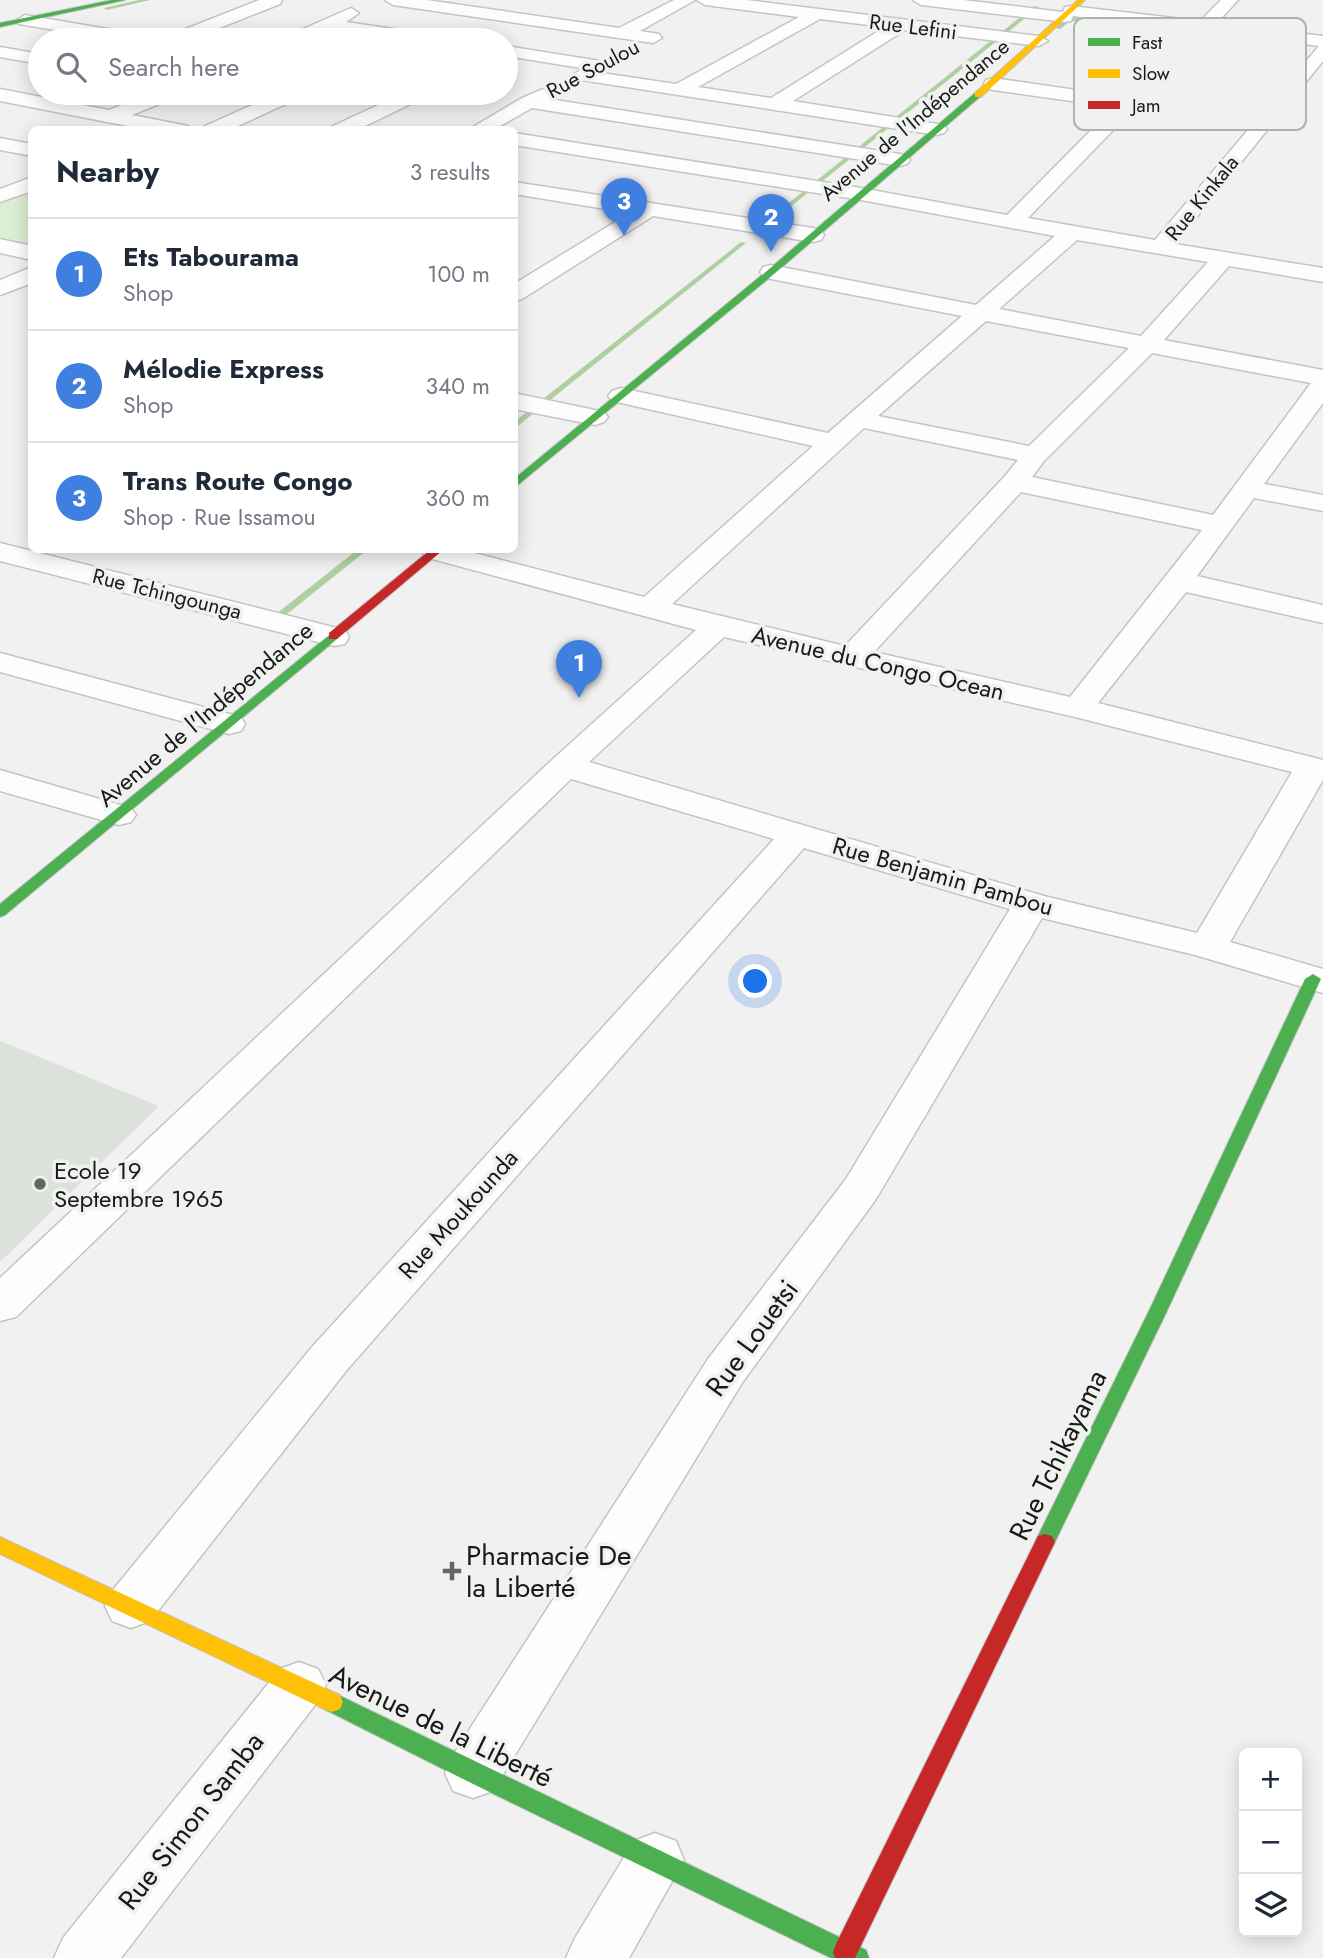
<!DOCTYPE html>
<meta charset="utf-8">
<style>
body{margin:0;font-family:Jost,sans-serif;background:#f6f6f7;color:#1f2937}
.controls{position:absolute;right:21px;bottom:21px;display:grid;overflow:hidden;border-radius:10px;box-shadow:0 4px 18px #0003}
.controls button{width:63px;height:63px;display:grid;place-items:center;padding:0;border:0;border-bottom:2px solid #e0e1e3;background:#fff;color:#1f2937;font:35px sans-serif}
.you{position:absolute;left:756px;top:982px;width:24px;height:24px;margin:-18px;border:5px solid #fff;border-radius:50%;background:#1a73e8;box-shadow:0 0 0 10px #1a73e833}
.badge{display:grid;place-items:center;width:46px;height:46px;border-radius:50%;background:#646564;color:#fff;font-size:23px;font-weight:700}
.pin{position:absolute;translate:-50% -58px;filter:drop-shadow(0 2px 4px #0008)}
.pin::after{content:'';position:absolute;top:37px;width:24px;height:21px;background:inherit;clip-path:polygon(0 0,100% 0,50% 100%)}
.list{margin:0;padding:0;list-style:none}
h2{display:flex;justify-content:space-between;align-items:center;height:91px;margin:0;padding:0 28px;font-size:30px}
h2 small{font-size:23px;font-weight:400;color:#747a83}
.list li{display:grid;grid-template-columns:46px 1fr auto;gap:21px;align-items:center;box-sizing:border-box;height:112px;padding:0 28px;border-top:2px solid #e0e1e3}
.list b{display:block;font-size:26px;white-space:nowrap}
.list p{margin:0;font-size:23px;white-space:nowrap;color:#747a83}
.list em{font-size:23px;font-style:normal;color:#747a83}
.icon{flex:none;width:38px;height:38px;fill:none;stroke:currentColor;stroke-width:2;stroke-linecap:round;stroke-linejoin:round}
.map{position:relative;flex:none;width:1323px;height:1958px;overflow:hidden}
.search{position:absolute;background:#fff;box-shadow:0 4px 18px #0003;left:28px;top:28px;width:490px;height:77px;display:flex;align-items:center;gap:18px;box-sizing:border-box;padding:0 24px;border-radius:38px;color:#747a83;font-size:26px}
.panel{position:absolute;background:#fff;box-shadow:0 4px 18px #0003;left:28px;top:126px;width:490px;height:427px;border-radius:10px}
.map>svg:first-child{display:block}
.built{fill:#dde1dc}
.green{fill:#dceed3}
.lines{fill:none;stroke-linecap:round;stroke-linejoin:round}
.stream{fill:#b0cfa0;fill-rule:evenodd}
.street-casing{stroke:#c4c4c4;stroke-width:3}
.fast-casing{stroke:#c4c4c4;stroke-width:2}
.slow-casing{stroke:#c4c4c4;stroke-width:2}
.jam-casing{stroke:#c4c4c4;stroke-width:2}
.street{fill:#fdfdfd;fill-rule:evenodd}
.fast{fill:#4caf50;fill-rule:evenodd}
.slow{fill:#ffc107;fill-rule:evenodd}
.jam{fill:#c62828;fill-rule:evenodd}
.poi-dot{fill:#646564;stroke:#f0f2ef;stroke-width:2.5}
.labels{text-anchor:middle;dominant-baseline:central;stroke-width:7;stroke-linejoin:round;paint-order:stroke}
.far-street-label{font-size:21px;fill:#181918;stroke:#f0f2ef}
.street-label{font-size:24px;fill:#181918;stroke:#f0f2ef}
.poi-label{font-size:24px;fill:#181918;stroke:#f0f2ef;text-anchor:start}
.near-street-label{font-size:28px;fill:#181918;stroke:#f0f2ef}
.near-poi-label{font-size:28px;fill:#181918;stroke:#f0f2ef;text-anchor:start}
.key{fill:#f0f2ef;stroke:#afb1ae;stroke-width:2}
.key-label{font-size:19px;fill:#181918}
</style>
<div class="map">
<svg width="1323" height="1958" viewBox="0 0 1323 1958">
<rect width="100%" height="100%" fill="#f0f1f0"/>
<polygon class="built" points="0,1041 159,1106 0,1262"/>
<polygon class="green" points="31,189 31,246 0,239 0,202"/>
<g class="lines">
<g class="stream">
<polygon points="139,0 150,0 107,10 104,8"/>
<polygon points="1034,6 1039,7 779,216 765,221 741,221 741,219 743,218 764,217 775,214"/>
<polygon points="1075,17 1142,25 1145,27 1142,29 1075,21 1069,22 1060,29 1055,28 1065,20"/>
<polygon points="741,242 746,243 514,429 514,422"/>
<polygon points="357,550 367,550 277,622 271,622 271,618"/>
</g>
<defs>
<g id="street">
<polygon points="259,0 282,0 280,4 189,40 165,40 168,36"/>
<polygon points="385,0 427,0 619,28 674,0 695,0 640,31 659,34 662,38 653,43 393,5"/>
<path d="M697,0H746L1039,36L1048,41L1039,46L905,30L793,101L944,125L947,129L944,133L937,135L581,80L572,75L581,70L676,84L799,17L705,5ZM820,19L885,27L771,98L698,87Z"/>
<path d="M913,0H963L1063,12L1065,7L1071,6L1200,21L1221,0H1238L1217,23L1323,36V61L1175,244L1323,268V282L1229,266L1164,340L1323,370V403L1264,484L1323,495V511L1254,498L1197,576L1323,605V623L1186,592L1098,703L1323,760V780L1230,942L1323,969V993L1195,955L1042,918L876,1199L742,1383L493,1791L473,1798L453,1791L445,1773L453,1755L708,1359L846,1179L1010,909L804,848L346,1371L150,1621L131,1628L112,1621L105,1606L112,1591L312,1347L774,839L571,779L16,1317L0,1321V1278L553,759L696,630L425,557L422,550H463L644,597L813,446L612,401L608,396L612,391L621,388L828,433L962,316L771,279L763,277L760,272L763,267L771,265L976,305L1055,236L861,200L514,145V133L861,188L1007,215L1114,107L993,90L986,88L984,84L986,80L993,78L1124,97L1190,30L1073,16L1071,21L1065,22L921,5ZM1208,32L1319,46L1155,240L1028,218ZM1077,240L1208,262L1141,336L999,309ZM986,321L1129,348L1029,446L878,416ZM1152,353L1311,383L1213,515L1032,477L1044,461ZM864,428L1018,460L1005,476L845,646L672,604ZM1021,492L1202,530L1070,697L874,652ZM724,637L1075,717L1292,772L1197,933L1044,896L589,762Z"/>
<polygon points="351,8 359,13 346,22 434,35 443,40 401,40 330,29 307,40 284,40 287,36"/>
<polygon points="25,15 143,35 152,40 114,40 19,24 17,20"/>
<polygon points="506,46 600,61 609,66 600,71 506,56"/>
<polygon points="0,47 40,54 40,64 0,57"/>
<polygon points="0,89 109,110 153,93 178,93 176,97 132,115 188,126 190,130 148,130 0,101"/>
<polygon points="543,89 552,95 549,99 900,154 907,156 910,160 907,164 900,166 532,108 493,130 468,130 522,98"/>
<polygon points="279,93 303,93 301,97 229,130 203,130 205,126"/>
<polygon points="404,93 427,93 425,97 357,130 331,130 333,126"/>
<polygon points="0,138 32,144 32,156 0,150"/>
<polygon points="32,177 32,191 0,202 0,189"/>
<polygon points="514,182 813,228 821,230 824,235 821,240 813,242 653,216 522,299 514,301 514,284 630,213 514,194"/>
<polygon points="0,239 32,246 32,260 0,253"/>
<polygon points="32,267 32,283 0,295 0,280"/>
<polygon points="514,393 604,412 608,417 604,422 595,425 514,409"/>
<polygon points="0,543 345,630 349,637 345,644 334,646 0,561"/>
<polygon points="0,653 241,717 245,724 241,731 229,734 0,672"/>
<polygon points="0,770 131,808 136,815 131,822 119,825 0,791"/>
<polygon points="299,1662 318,1669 326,1685 318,1701 121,1958 54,1958 63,1938 280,1669"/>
<polygon points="655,1833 676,1841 684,1860 629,1958 566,1958 575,1938 634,1841"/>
</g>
<g id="fast">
<polygon points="112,0 125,0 0,27 0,23"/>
<polygon points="975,93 982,95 774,274 514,488 514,479 768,270"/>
<polygon points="333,632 339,636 337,639 5,915 0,917 0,904"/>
<polygon points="1313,974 1321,979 1166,1313 1052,1548 1045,1550 1038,1548 1035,1542 1148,1313 1305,979"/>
<polygon points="332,1692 866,1950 869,1958 831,1958 465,1780 324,1709 321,1702 324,1695"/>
</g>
<g id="slow">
<polygon points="1078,0 1085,0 981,97 975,97 975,93"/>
<polygon points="0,1537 340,1695 343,1702 340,1709 332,1712 324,1709 0,1554"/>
</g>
<g id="jam">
<polygon points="430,550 443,550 337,639 329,639 329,633"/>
<polygon points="1045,1534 1052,1536 1055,1542 855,1958 835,1958 833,1952 836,1944 1035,1542 1038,1536"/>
</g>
</defs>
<use href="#street" class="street-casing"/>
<use href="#fast" class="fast-casing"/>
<use href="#slow" class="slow-casing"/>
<use href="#jam" class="jam-casing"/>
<use href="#street" class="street"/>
<use href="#fast" class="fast"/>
<use href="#slow" class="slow"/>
<use href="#jam" class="jam"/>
</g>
<g class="poi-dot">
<circle cx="40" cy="1184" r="7"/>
<path d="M448.5 1560.5h7v7h7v7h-7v7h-7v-7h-7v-7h7z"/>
</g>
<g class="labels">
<g class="far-street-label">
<text transform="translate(913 27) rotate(7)">Rue Lefini</text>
<text transform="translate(593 69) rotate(-28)">Rue Soulou</text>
<text transform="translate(915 120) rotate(-40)">Avenue de l'Indépendance</text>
<text transform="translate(1202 198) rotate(-51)">Rue Kinkala</text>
<text transform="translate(167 594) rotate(14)">Rue Tchingounga</text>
</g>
<g class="street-label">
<text transform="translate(878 663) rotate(13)">Avenue du Congo Ocean</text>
<text transform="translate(205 714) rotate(-40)">Avenue de l'Indépendance</text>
<text transform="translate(943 876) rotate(16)">Rue Benjamin Pambou</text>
<text transform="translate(458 1214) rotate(-48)">Rue Moukounda</text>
</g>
<g class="poi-label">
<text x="54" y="1170">Ecole 19<tspan x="54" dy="28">Septembre 1965</tspan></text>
</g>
<g class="near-street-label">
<text transform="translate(752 1338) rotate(-54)">Rue Louetsi</text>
<text transform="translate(1058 1455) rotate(-64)">Rue Tchikayama</text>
<text transform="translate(441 1726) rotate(26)">Avenue de la Liberté</text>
<text transform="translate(191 1821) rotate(-52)">Rue Simon Samba</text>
</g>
<g class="near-poi-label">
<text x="466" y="1555">Pharmacie De<tspan x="466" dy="32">la Liberté</tspan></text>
</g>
</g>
<rect x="1074" y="18" width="232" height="112" rx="10" class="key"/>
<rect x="1088" y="38" width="32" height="8" fill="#4caf50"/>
<rect x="1088" y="69" width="32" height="9" fill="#ffc107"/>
<rect x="1088" y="101" width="32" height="8" fill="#c62828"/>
<g class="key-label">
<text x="1132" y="49">Fast</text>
<text x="1132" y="80">Slow</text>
<text x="1132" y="112">Jam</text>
</g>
</svg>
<div class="controls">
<button>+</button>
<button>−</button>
<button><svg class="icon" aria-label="layers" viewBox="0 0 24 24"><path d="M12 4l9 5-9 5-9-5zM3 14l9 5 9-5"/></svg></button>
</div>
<div class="you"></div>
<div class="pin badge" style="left:579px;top:698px;background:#3f7fe0">1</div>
<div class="pin badge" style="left:771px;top:252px;background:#3f7fe0">2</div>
<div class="pin badge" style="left:624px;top:236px;background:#3f7fe0">3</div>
<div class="search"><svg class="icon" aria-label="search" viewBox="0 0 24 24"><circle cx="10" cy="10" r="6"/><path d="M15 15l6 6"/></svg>Search here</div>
<section class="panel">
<h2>Nearby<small>3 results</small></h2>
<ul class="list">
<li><span class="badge" style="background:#3f7fe0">1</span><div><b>Ets Tabourama</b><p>Shop</p></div><em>100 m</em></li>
<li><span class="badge" style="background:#3f7fe0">2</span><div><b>Mélodie Express</b><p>Shop</p></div><em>340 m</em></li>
<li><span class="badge" style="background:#3f7fe0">3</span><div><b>Trans Route Congo</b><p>Shop · Rue Issamou</p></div><em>360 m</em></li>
</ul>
</section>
</div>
